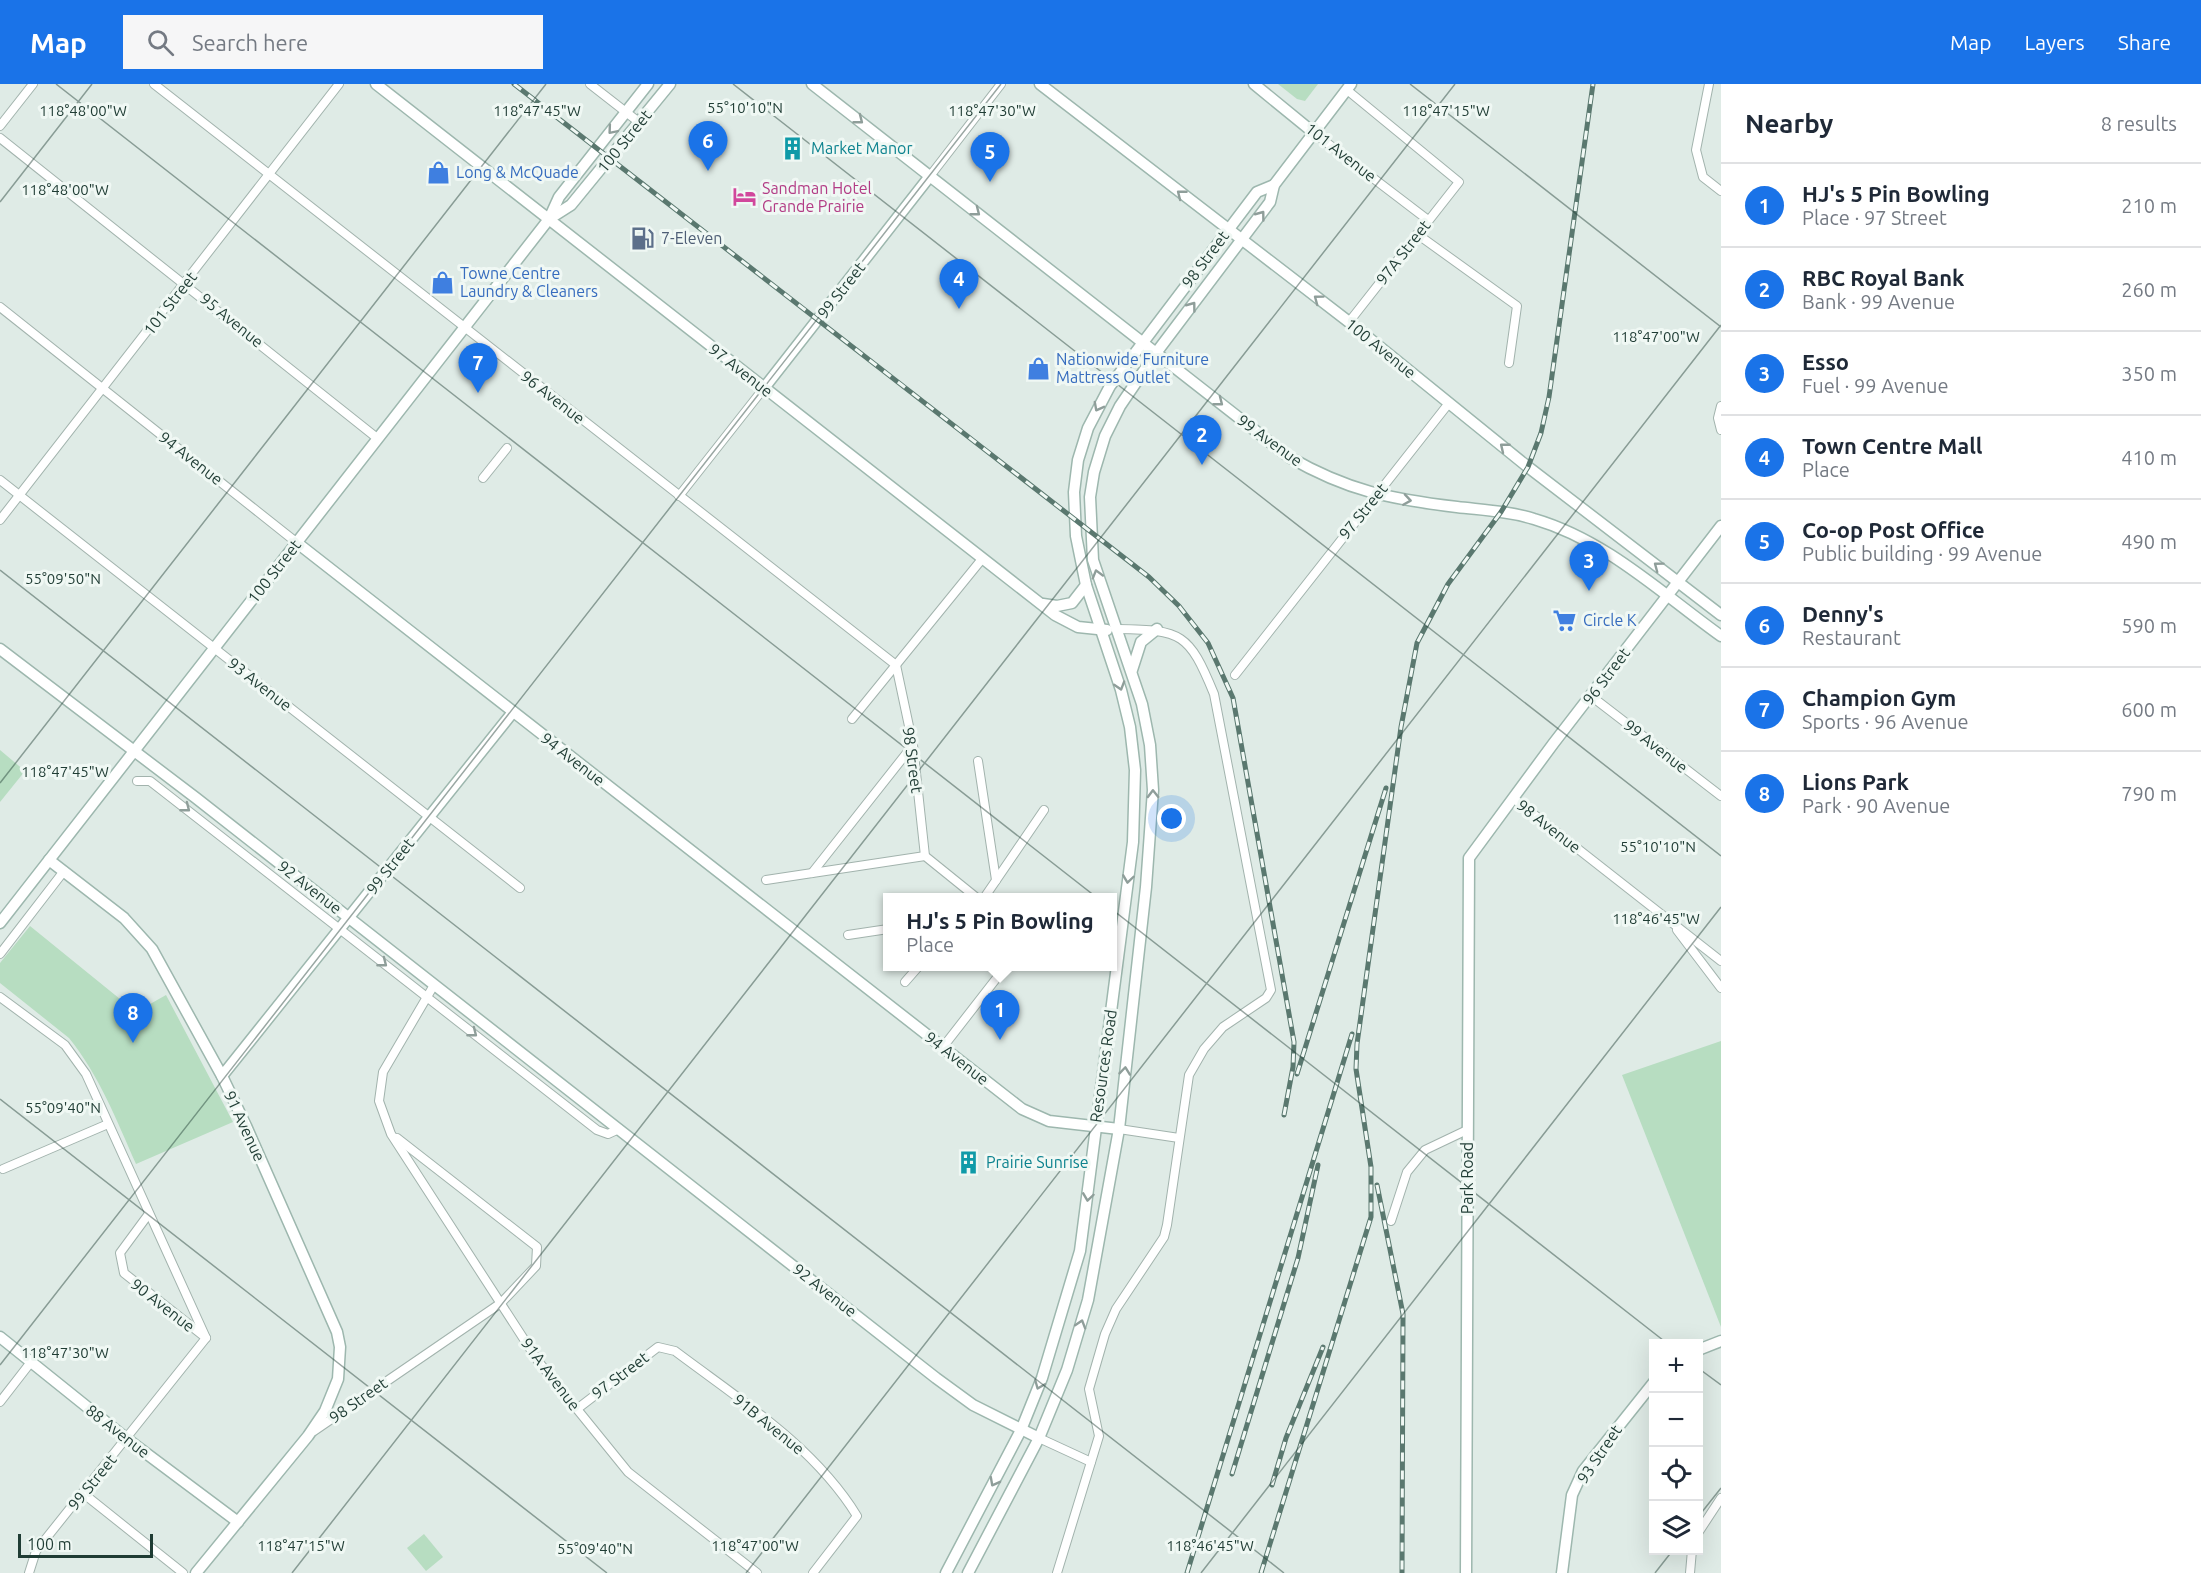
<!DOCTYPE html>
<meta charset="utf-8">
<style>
body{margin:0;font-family:Ubuntu,sans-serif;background:#f6f6f7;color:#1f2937}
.controls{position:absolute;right:18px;bottom:18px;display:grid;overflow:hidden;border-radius:0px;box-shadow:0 6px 24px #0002}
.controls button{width:54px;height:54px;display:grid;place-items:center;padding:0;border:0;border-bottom:2px solid #e0e1e3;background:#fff;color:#1f2937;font:30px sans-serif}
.scale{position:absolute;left:18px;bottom:15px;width:135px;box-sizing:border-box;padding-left:6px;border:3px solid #1f3c34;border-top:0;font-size:16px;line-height:21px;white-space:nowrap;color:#1f3c34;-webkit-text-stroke:4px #f0f8f4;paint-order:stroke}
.you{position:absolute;left:1172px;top:735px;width:21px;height:21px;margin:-15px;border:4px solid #fff;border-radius:50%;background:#1a73e8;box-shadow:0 0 0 9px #1a73e833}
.badge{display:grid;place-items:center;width:39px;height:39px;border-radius:50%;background:#1a73e8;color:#fff;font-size:20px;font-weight:700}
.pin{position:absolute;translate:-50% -50px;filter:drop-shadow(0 2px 3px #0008)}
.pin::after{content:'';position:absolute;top:32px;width:21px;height:18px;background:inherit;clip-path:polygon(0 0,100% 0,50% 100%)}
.popup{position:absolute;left:883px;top:809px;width:234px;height:78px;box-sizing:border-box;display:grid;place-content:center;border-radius:0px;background:#fff;filter:drop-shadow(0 2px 4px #0005);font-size:20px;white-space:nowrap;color:#747a83}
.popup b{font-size:22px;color:#1f2937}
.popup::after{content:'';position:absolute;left:50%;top:100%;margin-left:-12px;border:12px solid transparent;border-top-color:#fff}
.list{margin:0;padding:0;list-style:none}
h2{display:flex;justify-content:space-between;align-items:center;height:78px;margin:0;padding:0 24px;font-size:26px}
h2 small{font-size:20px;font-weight:400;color:#747a83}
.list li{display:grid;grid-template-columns:39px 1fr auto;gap:18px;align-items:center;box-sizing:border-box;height:84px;padding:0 24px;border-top:2px solid #e0e1e3}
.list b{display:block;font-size:22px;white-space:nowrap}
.list p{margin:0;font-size:20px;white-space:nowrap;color:#747a83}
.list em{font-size:20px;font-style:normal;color:#747a83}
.icon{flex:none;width:33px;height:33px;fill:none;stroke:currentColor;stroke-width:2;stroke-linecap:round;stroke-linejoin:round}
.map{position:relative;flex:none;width:1721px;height:1489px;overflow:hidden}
header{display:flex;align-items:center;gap:36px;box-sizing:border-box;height:84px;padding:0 30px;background:#1a73e8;color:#fff}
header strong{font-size:28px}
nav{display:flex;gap:33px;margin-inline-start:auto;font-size:21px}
.search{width:420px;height:54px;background:#f6f6f7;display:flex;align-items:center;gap:15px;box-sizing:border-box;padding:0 21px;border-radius:0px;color:#747a83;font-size:22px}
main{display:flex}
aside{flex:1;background:#fff}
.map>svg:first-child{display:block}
.green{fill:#b7ddc1}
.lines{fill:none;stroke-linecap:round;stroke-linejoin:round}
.street-casing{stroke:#a2b3ad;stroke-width:10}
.secondary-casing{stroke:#9db7ae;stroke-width:13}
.street{stroke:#fff;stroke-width:8}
.secondary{stroke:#fff;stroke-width:10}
.rail-casing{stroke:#5a786f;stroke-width:5}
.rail{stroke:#f0f8f4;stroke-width:3;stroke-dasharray:9;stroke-linecap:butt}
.oneway{stroke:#8f9e9a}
.ticks{fill:none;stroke:#1f3c34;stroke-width:1.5;stroke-opacity:0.45}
.labels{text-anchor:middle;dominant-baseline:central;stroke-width:6;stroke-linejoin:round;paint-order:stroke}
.street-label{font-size:16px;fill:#1f3c34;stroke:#f0f8f4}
.culture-label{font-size:16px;fill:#0d838f;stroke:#f0f8f4;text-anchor:start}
.shop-label{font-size:16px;fill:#366cbe;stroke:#f0f8f4;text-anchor:start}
.hotel-label{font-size:16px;fill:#b23c85;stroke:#f0f8f4;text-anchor:start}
.service-label{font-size:16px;fill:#4e5e75;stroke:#f0f8f4;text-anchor:start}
.ticks-label{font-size:15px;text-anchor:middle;fill:#1f3c34;stroke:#f0f8f4;stroke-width:6;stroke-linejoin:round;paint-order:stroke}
</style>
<header>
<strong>Map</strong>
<div class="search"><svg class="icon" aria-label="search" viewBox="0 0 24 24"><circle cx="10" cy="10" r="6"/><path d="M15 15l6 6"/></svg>Search here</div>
<nav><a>Map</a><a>Layers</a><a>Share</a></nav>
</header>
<main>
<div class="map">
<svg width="1721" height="1489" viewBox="0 0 1721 1489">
<rect width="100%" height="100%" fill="#dfebe6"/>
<g class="green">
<polygon points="1278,0 1318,0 1305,17 1297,15"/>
<polygon points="0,666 25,687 0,718"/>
<path d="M30,842L136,928L166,911L233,1038L136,1080C117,1037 99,991 69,954L0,899V879Z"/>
<polygon points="1721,957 1721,1243 1622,991"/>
<polygon points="424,1450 443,1473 426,1487 407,1464"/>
</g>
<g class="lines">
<defs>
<g id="street">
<polyline points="154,0 896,581"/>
<polyline points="590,0 640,39"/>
<polyline points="1709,0 1696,66 1703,93 1721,107"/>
<polyline points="1347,6 1459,98 1349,238"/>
<polyline points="0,42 33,0"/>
<polyline points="1314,49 1428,136"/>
<polyline points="0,54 377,354"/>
<polyline points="930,92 1001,0"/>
<polyline points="1417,150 1517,222 1509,279"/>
<polyline points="0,223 296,458"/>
<polyline points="1721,322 1718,334 1721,346"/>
<polyline points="483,394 507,364"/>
<polyline points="0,396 520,804"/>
<polyline points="679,412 764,304"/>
<polyline points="0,436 339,0"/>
<polyline points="896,581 913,661 925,772"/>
<polyline points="1235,591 1449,319"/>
<polyline points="1591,612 1721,712"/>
<polyline points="852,635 982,475"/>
<polyline points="978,677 996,796"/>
<polyline points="137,697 150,697 597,1046 608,1050 619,1045"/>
<polyline points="1513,714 1721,877"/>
<polyline points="812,789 913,661"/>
<polyline points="766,796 925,772 977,814"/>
<polyline points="984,814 1044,726"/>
<polyline points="1677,846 1721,904"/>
<polyline points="848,851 888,845"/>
<polyline points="0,870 64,787"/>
<polyline points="905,898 919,882"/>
<polyline points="434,901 383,988 379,1017 391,1050 538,1277 628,1388 757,1489"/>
<polyline points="0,913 65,961 86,990 206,1254"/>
<polyline points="943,963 1006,882"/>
<polyline points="1119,1045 1179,1054"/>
<polyline points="3,1085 108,1040"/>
<polyline points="148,1131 120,1169 124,1189 205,1253"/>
<polyline points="1391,1137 1407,1088 1425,1066 1467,1046"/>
<polyline points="0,1318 31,1278"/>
<path d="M577,1325L658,1263L675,1267C740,1316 814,1362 857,1432L813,1489"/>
<polyline points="314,1347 501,1219 536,1182 537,1163 397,1054"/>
<polyline points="1039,1354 1091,1378"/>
<polyline points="84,1410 183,1489"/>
<polyline points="1698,1449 1721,1414"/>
<polyline points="29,1489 36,1467 206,1254"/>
<path d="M1057,1489L1099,1352L1089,1305L1105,1250L1116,1225L1164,1153L1167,1141L1189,991L1204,965L1223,943L1266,914L1271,906L1214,610C1189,549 1182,546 1118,545"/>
<polyline points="1690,1489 1692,1466"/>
</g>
<g id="secondary">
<polyline points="376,0 1055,531 1078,543 1107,546"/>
<path d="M812,0L1289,373C1348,407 1390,415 1457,423C1482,426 1509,427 1534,435C1606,456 1661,509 1721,552"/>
<polyline points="1040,0 1349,238 1528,383 1721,531"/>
<polyline points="1254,0 1314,49"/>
<polyline points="549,135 571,121 670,0"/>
<polyline points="764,304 930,92"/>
<polyline points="296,458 1022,1025 1049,1037 1119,1045"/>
<polyline points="1043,520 1057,522 1072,519 1086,501"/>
<polyline points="0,565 196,714 936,1294 973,1321 1039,1354"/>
<polyline points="1132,586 1141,558 1157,545"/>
<polyline points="49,776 124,834 152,865 222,992 246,1042 337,1248 340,1263 338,1295 325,1327 308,1352 196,1489"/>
<polyline points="0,839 549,135 559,113 648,0"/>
<polyline points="222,992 513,628"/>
<polyline points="0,1253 127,1355 238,1438"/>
<polyline points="1698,1266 1721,1257"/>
<polyline points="946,1489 1021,1346 1042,1294 1080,1167 1133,758 1135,686 1130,643 1121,606 1086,501 1076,452 1074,408 1078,376 1088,344 1110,302 1257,108 1274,101"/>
<polyline points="968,1489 1039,1354 1067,1286 1088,1216 1119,1045 1146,803 1153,706 1150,661 1142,620 1093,476 1090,413 1094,388 1105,352 1120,322 1156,269 1270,118 1274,101 1351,0"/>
<polyline points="1466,1489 1469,774 1553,660 1721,442"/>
<polyline points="1562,1489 1572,1411 1583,1387 1654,1298"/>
</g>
</defs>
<use href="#street" class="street-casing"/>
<use href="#secondary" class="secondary-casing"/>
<use href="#street" class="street"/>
<use href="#secondary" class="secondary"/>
<defs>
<g id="rail">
<polyline points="514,0 1149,493 1179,522 1208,559 1233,614 1294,958 1293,983 1284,1031"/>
<polyline points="1297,990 1386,704"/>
<polyline points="1377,1101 1403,1230 1402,1489"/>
<polyline points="1232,1390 1298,1174 1318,1081"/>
<polyline points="1272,1401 1286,1354 1323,1263"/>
<polyline points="1187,1489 1352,950"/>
<polyline points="1261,1489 1371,1133 1371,1083 1356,985 1357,960 1401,643 1417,559 1448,500 1501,428 1528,383 1541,349 1549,313 1593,0"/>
</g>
</defs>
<use href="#rail" class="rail-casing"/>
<use href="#rail" class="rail"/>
</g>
<defs><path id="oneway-chevron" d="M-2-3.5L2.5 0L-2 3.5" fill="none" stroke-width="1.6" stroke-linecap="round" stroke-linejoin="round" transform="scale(1.5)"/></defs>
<g class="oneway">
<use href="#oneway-chevron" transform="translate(859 36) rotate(38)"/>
<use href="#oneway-chevron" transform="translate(612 46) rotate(130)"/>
<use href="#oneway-chevron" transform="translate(1181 110) rotate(-142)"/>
<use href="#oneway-chevron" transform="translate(976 128) rotate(38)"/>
<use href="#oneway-chevron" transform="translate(1261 131) rotate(-53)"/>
<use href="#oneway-chevron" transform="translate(1318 215) rotate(-143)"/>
<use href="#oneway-chevron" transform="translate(1192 222) rotate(-53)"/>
<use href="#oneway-chevron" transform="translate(1219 318) rotate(38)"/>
<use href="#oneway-chevron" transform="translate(1098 323) rotate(118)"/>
<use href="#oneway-chevron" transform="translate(1504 363) rotate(-141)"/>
<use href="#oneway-chevron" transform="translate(1407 416) rotate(9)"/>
<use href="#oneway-chevron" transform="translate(1658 482) rotate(-143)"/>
<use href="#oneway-chevron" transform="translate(1097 490) rotate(-106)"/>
<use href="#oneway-chevron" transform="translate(1120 602) rotate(73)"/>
<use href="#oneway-chevron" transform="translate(1153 710) rotate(-91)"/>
<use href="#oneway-chevron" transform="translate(186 724) rotate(38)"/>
<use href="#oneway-chevron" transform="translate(1128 795) rotate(98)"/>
<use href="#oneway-chevron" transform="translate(383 879) rotate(38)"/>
<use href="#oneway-chevron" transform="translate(473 949) rotate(38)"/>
<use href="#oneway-chevron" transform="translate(1125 987) rotate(-84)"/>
<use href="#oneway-chevron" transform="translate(1088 1113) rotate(98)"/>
<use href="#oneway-chevron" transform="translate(1081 1240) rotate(-73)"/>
<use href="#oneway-chevron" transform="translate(1039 1301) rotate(112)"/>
<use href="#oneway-chevron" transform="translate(994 1398) rotate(118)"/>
</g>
<path class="ticks" d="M56,0L1668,1260M733,0L1721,772M1410,0L1721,243M0,118L92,0M0,486L1284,1489M0,699L546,0M0,1015L607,1489M0,1281L1001,0M1698,1284L1721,1301M1698,1433L1721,1404M292,1489L1455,0M746,1489L1721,241M1201,1489L1721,823M1655,1489L1673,1466"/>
<defs>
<symbol id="building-bare" viewBox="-9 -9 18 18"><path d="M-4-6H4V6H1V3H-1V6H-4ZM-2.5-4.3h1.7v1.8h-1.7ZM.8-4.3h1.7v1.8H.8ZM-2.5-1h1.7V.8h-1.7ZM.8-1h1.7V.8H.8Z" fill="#0f9aa8" stroke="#f0f8f4" stroke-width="2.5" paint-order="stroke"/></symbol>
<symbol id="shop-bare" viewBox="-9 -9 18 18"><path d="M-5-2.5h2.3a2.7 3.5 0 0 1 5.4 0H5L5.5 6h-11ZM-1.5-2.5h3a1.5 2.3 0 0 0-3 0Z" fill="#3f7fe0" stroke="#f0f8f4" stroke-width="2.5" paint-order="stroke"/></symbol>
<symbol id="hotel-bare" viewBox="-9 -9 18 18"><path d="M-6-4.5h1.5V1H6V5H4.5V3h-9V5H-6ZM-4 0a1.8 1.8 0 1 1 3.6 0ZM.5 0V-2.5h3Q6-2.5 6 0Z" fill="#d1479c" stroke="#f0f8f4" stroke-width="2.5" paint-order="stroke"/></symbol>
<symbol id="fuel-bare" viewBox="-9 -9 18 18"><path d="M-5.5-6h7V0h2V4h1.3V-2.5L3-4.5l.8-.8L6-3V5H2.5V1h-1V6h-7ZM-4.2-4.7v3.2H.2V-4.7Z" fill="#5c6f8a" stroke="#f0f8f4" stroke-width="2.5" paint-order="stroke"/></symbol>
<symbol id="supermarket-bare" viewBox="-9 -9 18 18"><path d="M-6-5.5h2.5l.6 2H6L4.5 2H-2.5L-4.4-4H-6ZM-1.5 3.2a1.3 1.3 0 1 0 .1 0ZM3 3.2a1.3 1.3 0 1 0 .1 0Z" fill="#3f7fe0" stroke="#f0f8f4" stroke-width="2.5" paint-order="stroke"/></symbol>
</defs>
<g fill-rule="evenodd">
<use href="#building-bare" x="776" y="48" width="33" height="33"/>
<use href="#shop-bare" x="422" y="72" width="33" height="33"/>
<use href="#hotel-bare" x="728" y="96" width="33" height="33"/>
<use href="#fuel-bare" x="626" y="138" width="33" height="33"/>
<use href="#shop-bare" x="426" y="182" width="33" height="33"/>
<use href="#shop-bare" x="1022" y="268" width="33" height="33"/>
<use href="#supermarket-bare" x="1548" y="520" width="33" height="33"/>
<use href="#building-bare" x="952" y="1062" width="33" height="33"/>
</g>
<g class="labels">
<g class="street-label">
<text transform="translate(624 57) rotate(-51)">100 Street</text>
<text transform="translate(1341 68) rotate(38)">101 Avenue</text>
<text transform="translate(1403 168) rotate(-52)">97A Street</text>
<text transform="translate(1205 175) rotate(-53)">98 Street</text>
<text transform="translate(841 206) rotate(-52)">99 Street</text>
<text transform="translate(170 219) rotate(-52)">101 Street</text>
<text transform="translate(232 236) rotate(39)">95 Avenue</text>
<text transform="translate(1381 264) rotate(39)">100 Avenue</text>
<text transform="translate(741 286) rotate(38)">97 Avenue</text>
<text transform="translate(553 313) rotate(38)">96 Avenue</text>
<text transform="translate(1270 356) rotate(36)">99 Avenue</text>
<text transform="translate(191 374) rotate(38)">94 Avenue</text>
<text transform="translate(1363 427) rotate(-51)">97 Street</text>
<text transform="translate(274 487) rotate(-52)">100 Street</text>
<text transform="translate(1606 592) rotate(-53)">96 Street</text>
<text transform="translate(260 600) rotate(38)">93 Avenue</text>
<text transform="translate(1656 662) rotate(38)">99 Avenue</text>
<text transform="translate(573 675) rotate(38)">94 Avenue</text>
<text transform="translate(913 676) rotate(82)">98 Street</text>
<text transform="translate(1549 742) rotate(38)">98 Avenue</text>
<text transform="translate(390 782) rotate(-52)">99 Street</text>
<text transform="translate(310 803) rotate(38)">92 Avenue</text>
<text transform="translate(957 974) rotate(38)">94 Avenue</text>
<text transform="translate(1103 982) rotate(-82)">Resources Road</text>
<text transform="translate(245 1042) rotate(65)">91 Avenue</text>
<text transform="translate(1467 1094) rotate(-90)">Park Road</text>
<text transform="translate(825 1206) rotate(38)">92 Avenue</text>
<text transform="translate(163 1221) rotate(38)">90 Avenue</text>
<text transform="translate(551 1290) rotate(53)">91A Avenue</text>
<text transform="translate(620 1291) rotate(-37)">97 Street</text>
<text transform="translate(358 1316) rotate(-35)">98 Street</text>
<text transform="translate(769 1340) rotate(39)">91B Avenue</text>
<text transform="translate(118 1347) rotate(38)">88 Avenue</text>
<text transform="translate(1599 1370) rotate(-56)">93 Street</text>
<text transform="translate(92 1398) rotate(-51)">99 Street</text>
</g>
<g class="culture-label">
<text x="811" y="64">Market Manor</text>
<text x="986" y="1078">Prairie Sunrise</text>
</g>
<g class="shop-label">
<text x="456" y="88">Long &amp; McQuade</text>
<text x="460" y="189">Towne Centre<tspan x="460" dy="18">Laundry &amp; Cleaners</tspan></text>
<text x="1056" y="275">Nationwide Furniture<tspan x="1056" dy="18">Mattress Outlet</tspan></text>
<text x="1583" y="536">Circle K</text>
</g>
<g class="hotel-label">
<text x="762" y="104">Sandman Hotel<tspan x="762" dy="18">Grande Prairie</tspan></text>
</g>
<g class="service-label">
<text x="661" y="154">7-Eleven</text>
</g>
</g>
<g class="ticks-label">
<text x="745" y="29">55°10'10"N</text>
<text x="83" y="32">118°48'00"W</text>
<text x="537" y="32">118°47'45"W</text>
<text x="1446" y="32">118°47'15"W</text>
<text x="992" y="32">118°47'30"W</text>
<text x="65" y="111">118°48'00"W</text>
<text x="1656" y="258">118°47'00"W</text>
<text x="63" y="500">55°09'50"N</text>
<text x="65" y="693">118°47'45"W</text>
<text x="1658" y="768">55°10'10"N</text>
<text x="1656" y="840">118°46'45"W</text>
<text x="63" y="1029">55°09'40"N</text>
<text x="65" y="1274">118°47'30"W</text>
<text x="301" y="1467">118°47'15"W</text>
<text x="755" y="1467">118°47'00"W</text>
<text x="1210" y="1467">118°46'45"W</text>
<text x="595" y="1470">55°09'40"N</text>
</g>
</svg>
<div class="controls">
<button>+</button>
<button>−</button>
<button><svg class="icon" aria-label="locate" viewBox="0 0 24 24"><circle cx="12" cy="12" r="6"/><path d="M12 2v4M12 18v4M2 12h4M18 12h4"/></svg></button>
<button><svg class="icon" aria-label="layers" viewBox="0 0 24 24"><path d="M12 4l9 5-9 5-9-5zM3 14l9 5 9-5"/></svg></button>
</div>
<div class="scale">100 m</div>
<div class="you"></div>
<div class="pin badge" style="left:1000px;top:956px">1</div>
<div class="popup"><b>HJ's 5 Pin Bowling</b>Place</div>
<div class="pin badge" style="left:1202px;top:381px">2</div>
<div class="pin badge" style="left:1589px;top:507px">3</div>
<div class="pin badge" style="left:959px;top:225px">4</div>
<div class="pin badge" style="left:990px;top:98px">5</div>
<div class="pin badge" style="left:708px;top:87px">6</div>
<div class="pin badge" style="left:478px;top:309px">7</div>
<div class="pin badge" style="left:133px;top:959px">8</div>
</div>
<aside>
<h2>Nearby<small>8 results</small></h2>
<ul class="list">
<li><span class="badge">1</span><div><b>HJ's 5 Pin Bowling</b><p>Place · 97 Street</p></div><em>210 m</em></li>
<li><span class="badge">2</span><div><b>RBC Royal Bank</b><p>Bank · 99 Avenue</p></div><em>260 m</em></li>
<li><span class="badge">3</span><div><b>Esso</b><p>Fuel · 99 Avenue</p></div><em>350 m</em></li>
<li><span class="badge">4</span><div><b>Town Centre Mall</b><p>Place</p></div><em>410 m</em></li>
<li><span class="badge">5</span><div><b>Co-op Post Office</b><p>Public building · 99 Avenue</p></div><em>490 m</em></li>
<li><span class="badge">6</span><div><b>Denny's</b><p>Restaurant</p></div><em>590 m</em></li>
<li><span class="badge">7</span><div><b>Champion Gym</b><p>Sports · 96 Avenue</p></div><em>600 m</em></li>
<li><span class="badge">8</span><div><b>Lions Park</b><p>Park · 90 Avenue</p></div><em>790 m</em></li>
</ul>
</aside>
</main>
